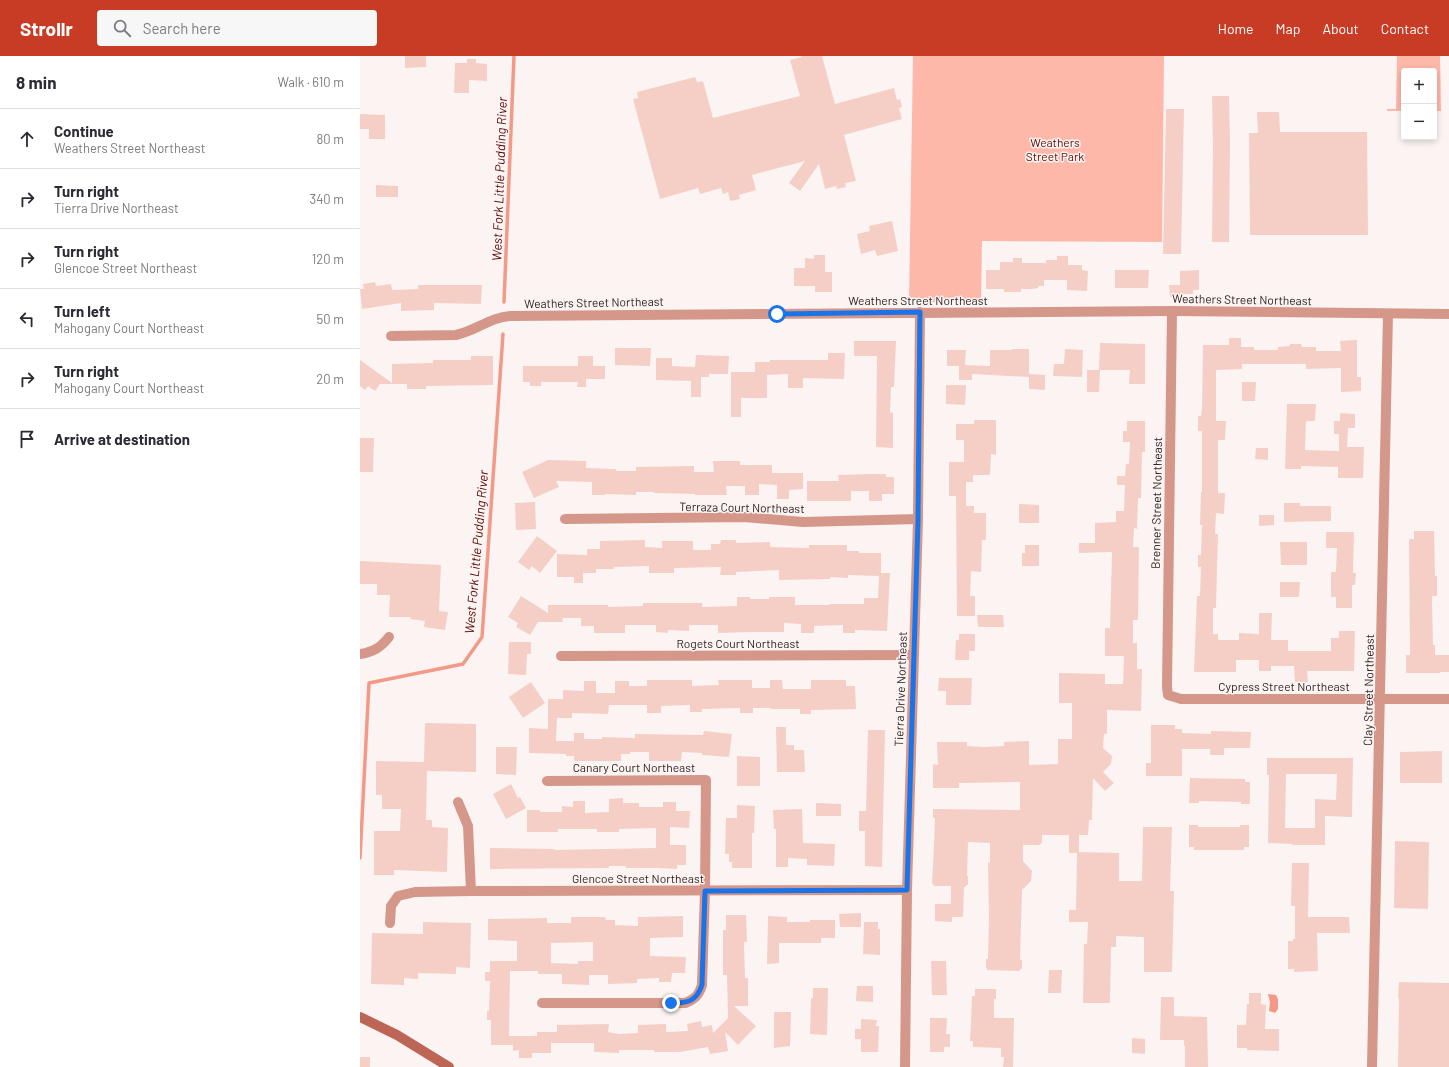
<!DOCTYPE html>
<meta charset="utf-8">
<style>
body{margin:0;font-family:Barlow,sans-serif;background:#f7f7f7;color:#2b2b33}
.controls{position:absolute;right:12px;top:12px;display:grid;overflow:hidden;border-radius:4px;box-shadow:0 2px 6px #0003}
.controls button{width:36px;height:36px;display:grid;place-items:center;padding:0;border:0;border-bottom:1px solid #e1e1e2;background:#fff;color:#2b2b33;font:20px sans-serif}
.stop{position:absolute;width:12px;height:12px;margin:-9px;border:3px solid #1a73e8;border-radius:50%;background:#fff}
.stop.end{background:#1a73e8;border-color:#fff;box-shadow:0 1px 4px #0008}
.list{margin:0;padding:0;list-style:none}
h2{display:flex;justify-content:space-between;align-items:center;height:52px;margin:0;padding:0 16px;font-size:17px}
h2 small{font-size:13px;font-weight:400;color:#7c7c81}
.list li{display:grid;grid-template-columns:26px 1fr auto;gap:12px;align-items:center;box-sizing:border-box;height:60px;padding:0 16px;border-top:1px solid #e1e1e2}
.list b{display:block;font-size:15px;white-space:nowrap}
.list p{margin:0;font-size:13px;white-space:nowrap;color:#7c7c81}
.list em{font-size:13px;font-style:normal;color:#7c7c81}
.icon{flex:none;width:22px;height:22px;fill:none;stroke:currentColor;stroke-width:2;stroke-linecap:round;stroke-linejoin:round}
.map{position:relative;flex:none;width:1089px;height:1011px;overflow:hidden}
header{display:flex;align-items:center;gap:24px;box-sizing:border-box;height:56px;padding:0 20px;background:#c83c25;color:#fff}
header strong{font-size:19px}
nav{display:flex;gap:22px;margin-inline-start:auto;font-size:14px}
.search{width:280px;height:36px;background:#f7f7f7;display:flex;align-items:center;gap:10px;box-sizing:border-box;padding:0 14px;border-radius:4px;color:#7c7c81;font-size:15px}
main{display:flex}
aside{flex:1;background:#fff}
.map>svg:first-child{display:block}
.green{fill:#feb8aa}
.water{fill:#f39987}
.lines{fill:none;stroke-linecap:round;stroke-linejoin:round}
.stream{stroke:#f39987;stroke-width:3.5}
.building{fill:#f5cfc6;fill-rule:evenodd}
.street{stroke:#d5978a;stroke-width:10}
.secondary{stroke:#be6655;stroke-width:10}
.route{stroke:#1a73e8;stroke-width:5}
.labels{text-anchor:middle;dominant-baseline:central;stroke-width:3;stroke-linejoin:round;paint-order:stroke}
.park-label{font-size:12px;fill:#5d0d02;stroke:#fbf4f3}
.street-label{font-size:12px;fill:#312522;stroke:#fbf4f3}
.water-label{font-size:13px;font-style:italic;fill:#580700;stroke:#fbf4f3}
</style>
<header>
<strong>Strollr</strong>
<div class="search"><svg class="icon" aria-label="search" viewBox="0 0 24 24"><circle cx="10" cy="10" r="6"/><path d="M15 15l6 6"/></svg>Search here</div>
<nav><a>Home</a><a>Map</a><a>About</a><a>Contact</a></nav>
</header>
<main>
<aside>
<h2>8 min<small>Walk · 610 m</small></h2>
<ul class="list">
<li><svg class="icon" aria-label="ahead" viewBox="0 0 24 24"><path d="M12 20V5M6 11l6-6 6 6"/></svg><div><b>Continue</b><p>Weathers Street Northeast</p></div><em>80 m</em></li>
<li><svg class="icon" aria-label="right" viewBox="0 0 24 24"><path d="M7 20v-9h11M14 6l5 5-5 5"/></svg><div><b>Turn right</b><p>Tierra Drive Northeast</p></div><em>340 m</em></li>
<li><svg class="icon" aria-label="right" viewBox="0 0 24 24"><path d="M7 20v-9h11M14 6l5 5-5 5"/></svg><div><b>Turn right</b><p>Glencoe Street Northeast</p></div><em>120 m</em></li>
<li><svg class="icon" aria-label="left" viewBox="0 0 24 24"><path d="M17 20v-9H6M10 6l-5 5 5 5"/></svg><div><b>Turn left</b><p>Mahogany Court Northeast</p></div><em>50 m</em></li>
<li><svg class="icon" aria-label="right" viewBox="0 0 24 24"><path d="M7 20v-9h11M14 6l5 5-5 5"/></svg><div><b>Turn right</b><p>Mahogany Court Northeast</p></div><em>20 m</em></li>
<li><svg class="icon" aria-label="arrive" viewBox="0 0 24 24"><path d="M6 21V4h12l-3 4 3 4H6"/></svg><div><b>Arrive at destination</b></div></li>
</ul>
</aside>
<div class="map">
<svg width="1089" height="1011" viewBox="0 0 1089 1011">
<rect width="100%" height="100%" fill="#fbf4f3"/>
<g class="green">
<polygon points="553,0 804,0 802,186 622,185 621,246 549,246"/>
<polygon points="1037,0 1080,0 1081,55 1074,55 1074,15 1044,15 1044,55 1027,55 1027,53 1036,53"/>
</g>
<polygon class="water" points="908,938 916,939 918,943 918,953 915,957 909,955 910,946"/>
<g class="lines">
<g class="stream">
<polyline points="144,246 154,0"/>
<polyline points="0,802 9,627 103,608 122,581 143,278"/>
</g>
</g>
<g class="building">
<polygon points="45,0 66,0 66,11 45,12"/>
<polygon points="441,0 462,0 475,48 534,32 537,44 540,43 542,51 539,52 542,63 484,79 496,125 485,127 486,131 477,133 476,130 465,133 459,108 440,135 429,127 445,105 392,119 396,134 379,139 380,143 370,145 368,136 363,138 361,132 340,138 338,132 300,143 273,43 278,42 277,36 335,21 337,26 343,25 353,62 440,40 430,4 442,1"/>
<polygon points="107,3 116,3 116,7 127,8 127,25 109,24 109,37 94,37 95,7 107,7"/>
<polygon points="852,40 869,40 870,86 869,186 852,186 853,90"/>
<polygon points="806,53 824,53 821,198 803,198"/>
<polygon points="897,56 919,56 920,76 1007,76 1008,179 890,179 889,77 898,77"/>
<polygon points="0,58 25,59 25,83 9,83 9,73 0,73"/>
<polygon points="16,129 38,130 38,141 16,141"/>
<polygon points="532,165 538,195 517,200 515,194 501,198 497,178 510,175 509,170"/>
<polygon points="454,199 465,199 465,216 472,216 472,236 455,236 455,230 434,230 434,212 445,212 445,202 454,203"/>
<polygon points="697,200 708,200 708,209 722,209 722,214 728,215 727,235 707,234 707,224 684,224 684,230 678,230 678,232 672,233 661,233 661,236 644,236 644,233 626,233 626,214 640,214 640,206 653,206 653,202 662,202 662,207 686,207 686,204 697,204"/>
<polygon points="755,214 789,214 788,232 755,232"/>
<polygon points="839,214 839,234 833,234 833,238 822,238 822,240 810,241 809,229 820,229 820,215"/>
<polygon points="15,226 16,230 31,228 32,234 58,233 58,229 122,229 121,248 74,247 74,254 41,255 41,247 2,253 0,233 4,233 3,228"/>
<polygon points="869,282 881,282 881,291 894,291 894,294 918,294 918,291 930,290 930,288 941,288 942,291 956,291 956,295 981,295 980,285 997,284 997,321 1001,321 1001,335 981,336 981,312 946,313 946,308 882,308 882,313 856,314 856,365 866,365 865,384 858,384 858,437 865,437 864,458 856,457 855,478 858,478 857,511 856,552 853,552 853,578 858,578 858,584 879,584 879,577 899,578 899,557 912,557 911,584 928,584 928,595 971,595 971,582 979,582 979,575 995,575 994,615 947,615 948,626 935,626 934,610 911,610 911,615 899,615 899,604 876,604 876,616 834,616 837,540 840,540 841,511 838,511 838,499 841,499 842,469 840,469 841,436 842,436 842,375 838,375 838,360 841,360 842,354 843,289 869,289"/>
<polygon points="494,285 536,285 534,331 531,331 530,356 533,357 533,392 516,391 517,300 494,300"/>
<polygon points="740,287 785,288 785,328 769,328 770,314 739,314"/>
<polygon points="255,292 291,292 290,310 255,309"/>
<polygon points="652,293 669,293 669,321 612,318 612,324 599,324 599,310 587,310 587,294 606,294 605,309 630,310 630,294 652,294"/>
<polygon points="705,293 723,294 722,321 693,320 694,308 704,308"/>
<polygon points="468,297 485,297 484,323 443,322 443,332 428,332 428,318 407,319 407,342 381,342 381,361 371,361 371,316 395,316 395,306 410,306 410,304 468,304"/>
<polygon points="336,299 369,300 368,318 349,318 349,321 341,321 341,341 331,341 331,325 296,324 296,302 312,302 312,310 335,311"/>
<polygon points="111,300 133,300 133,329 66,330 66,333 47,333 47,328 20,328 15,335 8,330 5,334 0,330 0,304 32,327 32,308 73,307 73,304 111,304"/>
<polygon points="218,300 233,300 233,310 245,310 245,323 226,323 226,331 217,331 218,326 181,326 181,330 170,330 170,326 163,326 163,310 218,310"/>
<polygon points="727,314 740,314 739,336 727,336"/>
<polygon points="669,318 685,319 685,334 669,333"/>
<polygon points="882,326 896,326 895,345 882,345"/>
<polygon points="586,329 606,329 605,349 586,348"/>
<polygon points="927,348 956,348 955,365 946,365 945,394 979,395 979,378 974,378 974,365 980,365 980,357 995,358 995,372 988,372 987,391 1004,391 1003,422 978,422 978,411 941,410 941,413 925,413"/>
<polygon points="614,364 636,364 636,399 631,398 630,419 613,419 613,426 606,426 606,450 614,450 614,457 626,457 626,484 622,484 621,516 611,515 610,540 615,540 615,560 597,560 596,440 589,440 589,406 604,406 604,384 596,384 596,368 614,368"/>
<polygon points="767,365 785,365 785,396 782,396 781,442 778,442 777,473 774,472 773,491 779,491 778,564 773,564 773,587 777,587 777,613 782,613 781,655 747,654 747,678 744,678 743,692 752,700 751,708 743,716 754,727 745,735 733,722 732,764 729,764 728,779 719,779 719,796 759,797 759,825 782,825 783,771 812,771 810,835 814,835 812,916 784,916 784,881 756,880 756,891 751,891 750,947 723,947 724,888 727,888 728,866 709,866 709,854 716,854 717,797 709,797 709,779 682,779 682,787 680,788 679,789 663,789 663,805 672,815 671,825 662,834 660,904 662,904 662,913 660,913 660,915 627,914 627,912 626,912 626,903 628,903 629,861 628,806 630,807 630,787 608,786 607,820 608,820 608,829 606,829 606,831 604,831 603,861 592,861 592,866 575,865 575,848 591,848 591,830 573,830 574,828 572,828 574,790 575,762 573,762 573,753 660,754 660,726 599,727 599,732 573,732 573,708 578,709 577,686 607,686 607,690 624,691 644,690 644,686 669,685 669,709 698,708 698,683 712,683 712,647 699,647 699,617 745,618 745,628 763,628 764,600 745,600 745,572 750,572 752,496 719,497 719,487 735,487 735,467 756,466 756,455 764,455 765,429 757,429 757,420 765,420 766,408 769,408 770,386 763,386 763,375 767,375"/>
<polygon points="0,382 14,382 13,416 0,416"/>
<polygon points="896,392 908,392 908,404 895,403"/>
<polygon points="188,404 226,405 226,412 256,413 256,415 276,415 276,411 334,410 334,416 354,416 353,405 380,405 380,409 412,409 412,417 443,417 443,433 429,434 429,443 417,443 417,429 399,428 399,439 385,439 385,430 366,430 367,439 335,439 335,438 294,437 294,436 276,436 276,439 245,438 245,439 232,439 232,426 196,425 199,431 174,442 162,416"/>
<polygon points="509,418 526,418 526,421 534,421 534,438 522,438 522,445 509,445 509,435 491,435 491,445 447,445 447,425 479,425 478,419"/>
<polygon points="175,446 176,473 156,474 155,447"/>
<polygon points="924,447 940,447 940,450 971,450 971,465 924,466"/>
<polygon points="659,448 679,449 679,467 659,467"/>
<polygon points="899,459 914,459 914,469 899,470"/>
<polygon points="1054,475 1074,475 1075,520 1077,520 1077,540 1072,540 1073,589 1075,589 1075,599 1089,599 1089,616 1080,616 1080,617 1046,617 1046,599 1050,599 1049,483 1054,483"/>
<polygon points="966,476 994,476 993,517 996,517 995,529 992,529 992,552 976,552 976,541 971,541 971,516 976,516 977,492 966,492"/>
<polygon points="177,480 197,495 180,517 172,510 169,514 158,506"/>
<polygon points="285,484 285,491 302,492 302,485 333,485 333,494 351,494 351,488 360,488 361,484 376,484 376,487 410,486 410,491 449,492 449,489 487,489 487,495 499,495 499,497 521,497 521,517 530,517 527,575 495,574 495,577 483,577 483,569 454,570 454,577 441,577 441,568 424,567 424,576 393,576 358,577 358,569 329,569 329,575 308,574 308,577 296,576 296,569 265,569 265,577 234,577 234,570 221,570 221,562 203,562 202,565 204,566 178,566 170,579 156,571 158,567 148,561 161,540 188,557 188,549 248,549 248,551 283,550 283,547 342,547 342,551 377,550 377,541 390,541 390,543 409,543 409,541 435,541 435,549 470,549 470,548 504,548 504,542 518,542 519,520 488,519 488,522 470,521 470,523 419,524 419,514 376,516 376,519 360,519 361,511 314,512 314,517 289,517 289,510 254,511 254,513 236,513 236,517 223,517 223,527 214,527 214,521 197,521 197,498 227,499 227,493 240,493 240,485"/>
<polygon points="920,486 947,486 947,509 921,509"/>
<polygon points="665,489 679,489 679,510 662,510 662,497 665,497"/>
<polygon points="0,505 81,509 79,555 88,556 85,574 64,571 65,565 50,563 51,561 29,561 30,539 17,539 17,528 0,528"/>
<polygon points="920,526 940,526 939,541 920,541"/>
<polygon points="617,559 643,559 644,571 618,571"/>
<polygon points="599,578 615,578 615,595 609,595 609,604 595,604 596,584 599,584"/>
<polygon points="149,586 171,586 171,598 167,598 166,619 148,618"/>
<polygon points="579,622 612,622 611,649 586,649 586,635 578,635"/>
<polygon points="287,624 332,624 332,630 359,629 358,624 392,624 392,632 410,632 410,624 422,624 423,633 451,633 451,624 486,624 486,630 495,630 496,653 451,654 451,658 440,658 440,653 410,653 410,652 393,652 393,657 380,657 380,652 342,653 342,656 330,656 330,649 301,650 301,657 287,657 287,649 249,649 248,658 212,657 212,662 197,662 196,685 214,685 214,677 224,677 224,683 242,683 242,681 275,682 275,678 343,679 344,675 372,678 369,701 342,699 342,697 322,696 321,705 289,705 289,696 270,696 270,698 261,698 261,705 214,705 214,700 206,700 206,698 169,697 169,672 188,673 188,643 203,643 203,634 224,635 224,625 236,625 236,637 255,637 255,625 269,625 269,630 287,630"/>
<polygon points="171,626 185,647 163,662 149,641"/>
<polygon points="65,667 116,668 116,716 67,715 66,764 72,764 72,771 88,772 87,816 34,814 34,819 14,819 14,775 40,775 41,753 22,753 22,739 16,739 16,705 64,706"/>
<polygon points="791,669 815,669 815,673 822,673 822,677 851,678 851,675 891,676 890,692 864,692 864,699 850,699 850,693 822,693 822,720 786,720 786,707 791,707"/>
<polygon points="416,671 426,671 426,689 434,689 434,694 444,694 445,716 417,716"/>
<polygon points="508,674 525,674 522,811 505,810 505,775 499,775 499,755 506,755"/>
<polygon points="136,691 157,691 156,719 136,718"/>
<polygon points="1082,695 1082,727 1040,727 1040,696"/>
<polygon points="377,700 400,701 400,730 377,730"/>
<path d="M907,702H993L992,761L965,760V789H932V788L908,787L909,719H907ZM926,718H977L976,744L955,743V772H925Z"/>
<polygon points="830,722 885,723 885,726 890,726 890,748 881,748 881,746 839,745 839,747 829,747"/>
<polygon points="151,728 158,742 160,741 166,752 146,763 133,738"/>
<polygon points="263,742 263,747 279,747 279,751 303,751 303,746 316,746 316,755 330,755 329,772 310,771 310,789 326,789 326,809 317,809 317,813 298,812 266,812 266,810 249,810 249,812 130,813 130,792 194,793 194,794 296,792 296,772 259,773 259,776 237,776 237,773 198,773 198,776 167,776 167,754 180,754 180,756 202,756 202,750 213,751 213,745 225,745 225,757 249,756 249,743"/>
<polygon points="456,747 481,748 481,760 456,760"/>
<polygon points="377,749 395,750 394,777 392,777 392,812 372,812 372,806 369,806 369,798 365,798 366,762 377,762"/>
<polygon points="442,753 443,787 475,788 474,810 447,809 447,803 428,802 428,811 416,811 416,773 414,773 413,754"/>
<polygon points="829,769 838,769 838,771 880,771 880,769 889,769 889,791 884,791 884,794 834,794 834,791 829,791"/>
<polygon points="1035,785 1069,786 1068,853 1034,852"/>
<polygon points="932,807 949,807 948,861 989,861 990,877 957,877 958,915 934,916 934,913 928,913 928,885 933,885 933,883 935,883 935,850 931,850"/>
<polygon points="501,857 501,871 480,871 479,858"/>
<path d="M366,859H386L387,886H384L385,922H388V950H374L396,970L378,989L365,976L368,995L350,998L348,991L320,996H294V994H259V997L234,996V987H191V997H172V1002H159V994L153,995V989H131V964H127V955H129L130,925H125V916H130V905H157V885L128,884V863L187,862V867H211V861H245L246,864H255V869L278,870V861L323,860V881L290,882V900L326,901L325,917H312L311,926H299V922L277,923V927L248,928V919H229V929L202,928V918H178V915H150L149,980H177V976H197V969L249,968L248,976L259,978L278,977V969L306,968V976L328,975L327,968L341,965L342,971L352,969L353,977L368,962L367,919H363V874H366ZM233,886V905H218V908L191,907V887Z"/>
<polygon points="408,860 427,861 427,866 450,866 450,864 475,864 475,882 461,882 461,887 419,887 419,907 407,908"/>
<polygon points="63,866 111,867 110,912 96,911 96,918 58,917 58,923 44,922 44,929 11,928 12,877 63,878"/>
<polygon points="504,866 518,866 518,873 520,873 520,899 503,898"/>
<polygon points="571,905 586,905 587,939 572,939"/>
<polygon points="689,914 702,914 701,937 688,937"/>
<polygon points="1039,926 1089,927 1089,1011 1038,1011 1039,942 1038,942"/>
<polygon points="497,930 513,930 513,946 496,945"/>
<polygon points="453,932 468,932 467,979 450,978 451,942 453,942"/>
<polygon points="615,933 636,933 636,943 634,943 634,962 654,962 653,1011 643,1011 644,1001 641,1001 641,992 613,991 613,985 610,985 611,967 612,940 615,940"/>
<polygon points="889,937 901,937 901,948 906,949 905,973 919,973 919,995 887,994 887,992 877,992 877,969 886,969 887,948 889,948"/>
<polygon points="801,941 814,941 814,960 847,961 848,1011 825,1011 825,990 824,990 824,984 800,984"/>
<polygon points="414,956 431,956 430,990 414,992"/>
<polygon points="570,962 587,962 586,978 590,978 590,991 584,991 584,996 570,996"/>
<polygon points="501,963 517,964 516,970 519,970 518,996 501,996 501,983 495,983 495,973 501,973"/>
<polygon points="772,982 785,983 785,998 772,997"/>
<rect x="0" y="1001" width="10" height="10"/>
</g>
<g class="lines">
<g class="street">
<polyline points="812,255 807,631 808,639 821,643 1089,643"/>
<path d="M31,280L96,279C116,275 130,261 151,260L812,255L1089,258"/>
<polyline points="205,463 384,461 443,466 558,463"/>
<path d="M0,598C14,596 21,591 29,581"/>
<polyline points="201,600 554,599"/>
<polyline points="98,746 108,770 111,835"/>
<polyline points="30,867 31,850 38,840 55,836 111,835 547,834"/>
<path d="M182,947H325C335,943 339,939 342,929L345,835L346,724L187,725"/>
<polyline points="545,1011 547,834 558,463 560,256"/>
<polyline points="1012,1011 1028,258"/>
</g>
<polyline class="secondary" points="0,961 37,979 89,1011"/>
</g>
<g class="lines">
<path class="route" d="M311,947C328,947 336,946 342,929L345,835L547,834L558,464L560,256L417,258"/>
</g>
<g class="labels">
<g class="park-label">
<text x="695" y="86">Weathers<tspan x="695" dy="14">Street Park</tspan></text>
</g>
<g class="street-label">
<text transform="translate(882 243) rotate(1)">Weathers Street Northeast</text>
<text x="558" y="244">Weathers Street Northeast</text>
<text transform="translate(234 246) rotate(-1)">Weathers Street Northeast</text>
<text transform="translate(796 447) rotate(-89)">Brenner Street Northeast</text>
<text transform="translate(382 451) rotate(1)">Terraza Court Northeast</text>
<text x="378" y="587">Rogets Court Northeast</text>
<text x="924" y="630">Cypress Street Northeast</text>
<text transform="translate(540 633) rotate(-88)">Tierra Drive Northeast</text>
<text transform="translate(1008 634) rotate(-89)">Clay Street Northeast</text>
<text x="274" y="711">Canary Court Northeast</text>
<text x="278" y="822">Glencoe Street Northeast</text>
</g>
<g class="water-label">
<text transform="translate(139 123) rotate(-88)">West Fork Little Pudding River</text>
<text transform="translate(116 496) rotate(-85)">West Fork Little Pudding River</text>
</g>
</g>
</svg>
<div class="controls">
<button>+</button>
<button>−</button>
</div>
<div class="stop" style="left:417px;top:258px"></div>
<div class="stop end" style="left:311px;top:947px"></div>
</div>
</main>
